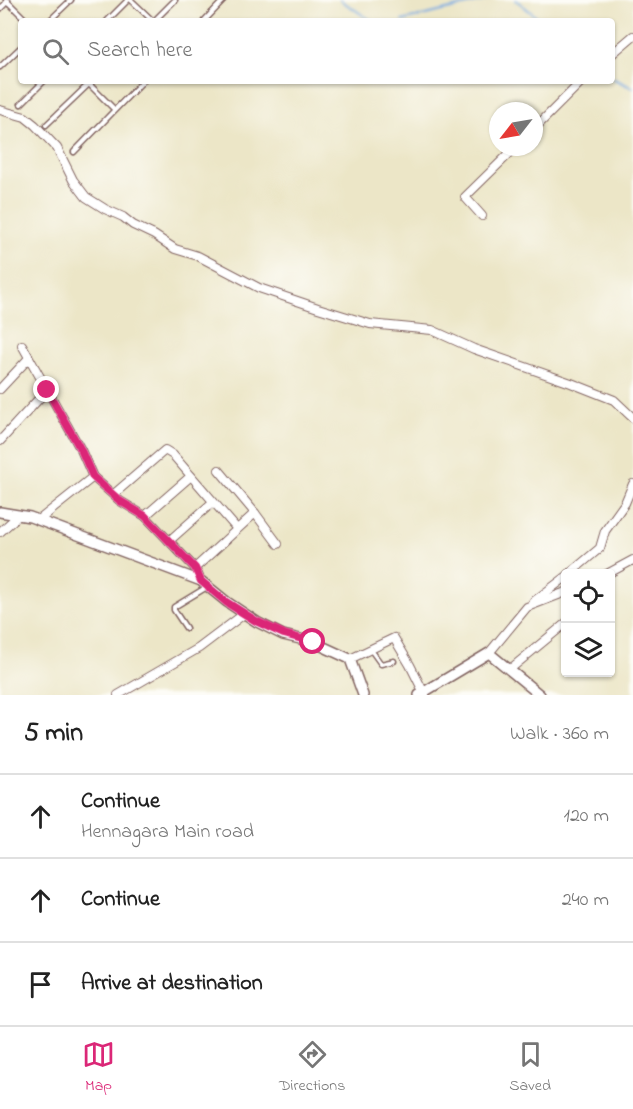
<!DOCTYPE html>
<meta charset="utf-8">
<style>
body{margin:0;font-family:"Indie Flower",sans-serif;background:#f2f2f2;color:#222}
.controls{position:absolute;right:18px;bottom:18px;display:grid;overflow:hidden;border-radius:6px;box-shadow:0 2px 4px #0004}
.controls button{width:54px;height:54px;display:grid;place-items:center;padding:0;border:0;border-bottom:2px solid #e0e0e0;background:#fff;color:#222;font:30px sans-serif}
.compass{position:absolute;left:489px;top:102px;width:54px;height:54px;border-radius:50%;background:#fff;box-shadow:0 2px 4px #0004;rotate:239deg}
.stop{position:absolute;width:18px;height:18px;margin:-14px;border:4px solid #db2777;border-radius:50%;background:#fff}
.stop.end{background:#db2777;border-color:#fff;box-shadow:0 2px 6px #0008}
.list{margin:0;padding:0;list-style:none}
h2{display:flex;justify-content:space-between;align-items:center;height:78px;margin:0;padding:0 24px;font-size:26px}
h2 small{font-size:20px;font-weight:400;color:#767676}
.list li{display:grid;grid-template-columns:39px 1fr auto;gap:18px;align-items:center;box-sizing:border-box;height:84px;padding:0 24px;border-top:2px solid #e0e0e0}
.list b{display:block;font-size:22px;white-space:nowrap}
.list p{margin:0;font-size:20px;white-space:nowrap;color:#767676}
.list em{font-size:20px;font-style:normal;color:#767676}
.icon{flex:none;width:33px;height:33px;fill:none;stroke:currentColor;stroke-width:2;stroke-linecap:round;stroke-linejoin:round}
.map{position:relative;flex:none;width:633px;height:695px;overflow:hidden}
.search{position:absolute;background:#fff;box-shadow:0 2px 4px #0004;left:18px;right:18px;top:18px;height:66px;display:flex;align-items:center;gap:15px;box-sizing:border-box;padding:0 21px;border-radius:6px;color:#767676;font-size:22px}
.sheet{height:330px;background:#fff}
nav{display:flex;justify-content:space-around;align-items:center;box-sizing:border-box;height:84px;border-top:2px solid #e0e0e0;background:#fff;font-size:16px;color:#767676}
nav a{display:grid;justify-items:center;gap:3px}
nav .on{color:#db2777}
.map>svg:first-child{display:block}
.lines{fill:none;stroke-linecap:round;stroke-linejoin:round}
.stream{stroke:#76aae3;stroke-width:2}
.service-casing{stroke:#836562;stroke-width:7}
.minor-casing{stroke:#836562;stroke-width:10}
.tertiary-casing{stroke:#836562;stroke-width:12}
.service{stroke:#fff;stroke-width:4}
.minor{stroke:#fff;stroke-width:8}
.tertiary{stroke:#fff;stroke-width:9}
.route{stroke:#db2777;stroke-width:8}
</style>
<div class="map">
<svg width="633" height="695" viewBox="0 0 633 695">
<rect width="100%" height="100%" fill="#fdfcf7"/>
<filter id="ink" filterUnits="userSpaceOnUse"><feTurbulence type="fractalNoise" baseFrequency=".0167" numOctaves="2"/><feDisplacementMap in="SourceGraphic" scale="12" xChannelSelector="R" yChannelSelector="G"/><feConvolveMatrix kernelMatrix="1 2 1 2 8 2 1 2 1" color-interpolation-filters="sRGB"/></filter>
<filter id="wash" filterUnits="userSpaceOnUse"><feTurbulence type="fractalNoise" baseFrequency=".008" numOctaves="4" result="noise"/><feDisplacementMap in="SourceGraphic" scale="24" xChannelSelector="R" yChannelSelector="G"/><feGaussianBlur stdDeviation="1.35" result="paint"/><feColorMatrix in="noise" values="0 0 0 0 0 0 0 0 0 0 0 0 0 0 0 0 0 1.4 0 .05"/><feComposite in="paint" operator="in"/></filter>
<g filter="url(#wash)">
<rect width="100%" height="100%" fill="#ece6c7"/>
<g class="lines">
<g class="stream">
<polyline points="340,0 372,21"/>
<polyline points="516,0 542,21"/>
<polyline points="402,21 487,0"/>
<polyline points="612,78 633,88"/>
</g>
</g>
</g>
<g filter="url(#ink)">
<g class="lines">
<defs>
<g id="service">
<polyline points="6,0 27,21"/>
<polyline points="131,0 153,21"/>
<polyline points="0,9 8,1"/>
<polyline points="49,21 71,0"/>
<polyline points="107,21 128,0"/>
<polyline points="154,21 175,0"/>
<polyline points="204,21 224,0"/>
<polyline points="0,67 21,47"/>
<polyline points="89,84 114,109"/>
<polyline points="21,104 44,81"/>
<polyline points="46,125 92,81"/>
<polyline points="74,152 143,81"/>
<polyline points="186,628 174,610 174,607 207,587"/>
<polyline points="371,650 381,664 394,661"/>
</g>
<g id="minor">
<polyline points="612,54 633,36"/>
<polyline points="0,110 25,117 35,125 57,148 73,180 86,197 105,209 123,217 133,225 154,235 175,249 198,256 259,288 318,308 370,324 432,330 474,349 571,383 614,400 633,418"/>
<polyline points="534,129 582,81"/>
<polyline points="482,216 465,197 516,147"/>
<polyline points="22,345 81,450 93,477 120,501 145,516 195,568 201,581"/>
<polyline points="0,389 29,358"/>
<polyline points="0,441 47,390"/>
<polyline points="114,494 165,450 173,455 237,529"/>
<polyline points="255,513 278,544"/>
<polyline points="145,516 191,476"/>
<polyline points="39,520 93,477"/>
<polyline points="0,532 19,515"/>
<polyline points="169,541 213,502"/>
<polyline points="195,568 255,513 219,470"/>
<polyline points="569,574 600,548 605,531 625,503 633,484"/>
<polyline points="607,574 633,560"/>
<polyline points="533,602 566,577"/>
<polyline points="489,653 527,607 566,592"/>
<polyline points="350,659 394,638 410,665 425,695"/>
<polyline points="509,670 566,623"/>
<polyline points="118,695 199,648 244,614"/>
</g>
<g id="tertiary">
<polyline points="0,512 30,517 201,581 227,602 257,622 283,635 313,642 350,659 363,695"/>
<polyline points="419,695 489,653 540,695"/>
</g>
</defs>
<use href="#service" class="service-casing"/>
<use href="#minor" class="minor-casing"/>
<use href="#tertiary" class="tertiary-casing"/>
<use href="#service" class="service"/>
<use href="#minor" class="minor"/>
<use href="#tertiary" class="tertiary"/>
</g>
</g>
<g class="lines" filter="url(#ink)">
<polyline class="route" points="47,390 81,450 93,477 120,501 145,516 195,568 201,581 226,602 256,621 284,634 313,642"/>
</g>
</svg>
<div class="controls">
<button><svg class="icon" aria-label="locate" viewBox="0 0 24 24"><circle cx="12" cy="12" r="6"/><path d="M12 2v4M12 18v4M2 12h4M18 12h4"/></svg></button>
<button><svg class="icon" aria-label="layers" viewBox="0 0 24 24"><path d="M12 4l9 5-9 5-9-5zM3 14l9 5 9-5"/></svg></button>
</div>
<svg class="compass" viewBox="-18 -18 36 36"><path d="M0-13l5 13h-10z" fill="#e53935"/><path d="M0 13l5-13h-10z" fill="#767676"/></svg>
<div class="stop" style="left:313px;top:642px"></div>
<div class="stop end" style="left:47px;top:390px"></div>
<div class="search"><svg class="icon" aria-label="search" viewBox="0 0 24 24"><circle cx="10" cy="10" r="6"/><path d="M15 15l6 6"/></svg>Search here</div>
</div>
<section class="sheet">
<h2>5 min<small>Walk · 360 m</small></h2>
<ul class="list">
<li><svg class="icon" aria-label="ahead" viewBox="0 0 24 24"><path d="M12 20V5M6 11l6-6 6 6"/></svg><div><b>Continue</b><p>Hennagara Main road</p></div><em>120 m</em></li>
<li><svg class="icon" aria-label="ahead" viewBox="0 0 24 24"><path d="M12 20V5M6 11l6-6 6 6"/></svg><div><b>Continue</b></div><em>240 m</em></li>
<li><svg class="icon" aria-label="arrive" viewBox="0 0 24 24"><path d="M6 21V4h12l-3 4 3 4H6"/></svg><div><b>Arrive at destination</b></div></li>
</ul>
</section>
<nav>
<a class="on"><svg class="icon" aria-label="map" viewBox="0 0 24 24"><path d="M3 6l6-2 6 2 6-2v14l-6 2-6-2-6 2zM9 4v14M15 6v14"/></svg>Map</a>
<a><svg class="icon" aria-label="directions" viewBox="0 0 24 24"><path d="M12 3l9 9-9 9-9-9zM9 14v-3h6M13 9l2 2-2 2"/></svg>Directions</a>
<a><svg class="icon" aria-label="saved" viewBox="0 0 24 24"><path d="M7 4h10v16l-5-4-5 4z"/></svg>Saved</a>
</nav>
